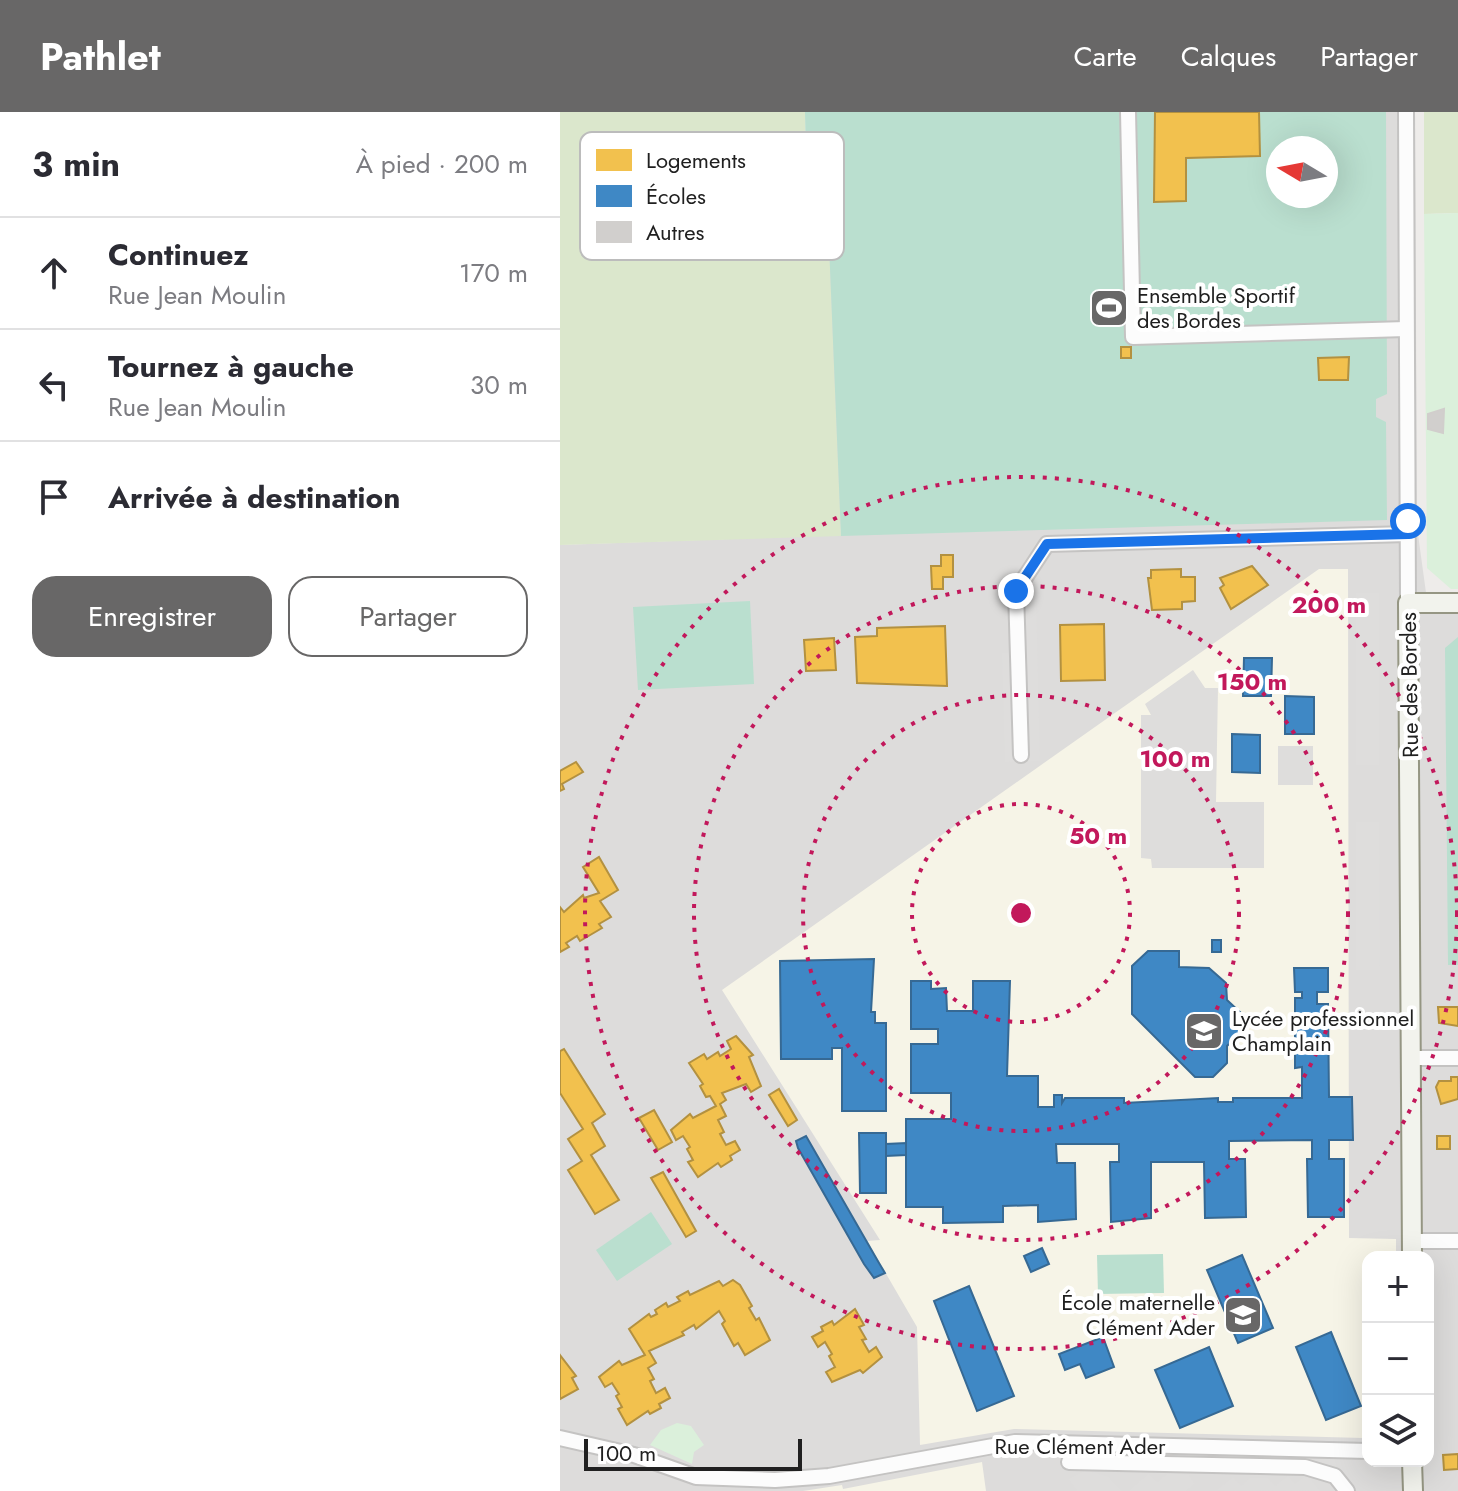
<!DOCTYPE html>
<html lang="fr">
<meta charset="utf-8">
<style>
body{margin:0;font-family:Jost,sans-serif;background:#f7f7f7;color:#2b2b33}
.controls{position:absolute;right:24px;bottom:24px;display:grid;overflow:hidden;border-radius:16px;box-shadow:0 8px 32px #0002}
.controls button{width:72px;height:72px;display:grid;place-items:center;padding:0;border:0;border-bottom:2px solid #e1e1e2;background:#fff;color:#2b2b33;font:40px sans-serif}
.compass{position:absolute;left:706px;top:24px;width:72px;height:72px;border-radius:50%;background:#fff;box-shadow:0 8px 32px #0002;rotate:280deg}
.scale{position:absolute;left:24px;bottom:20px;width:218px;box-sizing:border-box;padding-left:8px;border:4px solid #202020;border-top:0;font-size:22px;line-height:28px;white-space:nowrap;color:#202020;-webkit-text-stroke:6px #fff;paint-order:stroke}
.stop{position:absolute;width:24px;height:24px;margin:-18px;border:6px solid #1a73e8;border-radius:50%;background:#fff}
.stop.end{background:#1a73e8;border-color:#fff;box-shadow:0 2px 8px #0008}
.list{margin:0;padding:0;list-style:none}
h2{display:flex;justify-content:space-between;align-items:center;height:104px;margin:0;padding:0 32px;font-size:34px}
h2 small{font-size:26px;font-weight:400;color:#7c7c81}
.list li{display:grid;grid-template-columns:52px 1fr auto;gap:24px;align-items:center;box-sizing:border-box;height:112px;padding:0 32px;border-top:2px solid #e1e1e2}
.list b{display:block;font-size:30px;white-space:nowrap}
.list p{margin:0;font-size:26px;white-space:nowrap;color:#7c7c81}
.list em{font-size:26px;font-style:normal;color:#7c7c81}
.actions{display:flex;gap:16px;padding:24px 32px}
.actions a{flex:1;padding:18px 0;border:2px solid #686767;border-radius:24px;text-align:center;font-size:28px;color:#686767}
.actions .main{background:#686767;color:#fff}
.icon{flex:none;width:44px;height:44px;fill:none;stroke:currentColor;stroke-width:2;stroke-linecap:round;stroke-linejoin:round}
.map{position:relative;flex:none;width:898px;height:1379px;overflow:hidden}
header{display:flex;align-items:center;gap:48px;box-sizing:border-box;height:112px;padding:0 40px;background:#686767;color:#fff}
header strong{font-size:38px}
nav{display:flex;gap:44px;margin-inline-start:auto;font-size:28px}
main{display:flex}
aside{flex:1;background:#fff}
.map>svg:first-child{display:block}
.residential{fill:#dddcdb;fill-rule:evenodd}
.education{fill:#f6f4e7}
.grass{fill:#dbe7cc}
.park{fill:#dbf0db}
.pitch{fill:#badfcf;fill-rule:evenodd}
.parking{fill:#dedddc}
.homes{fill:#f2c14e;stroke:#b39140;stroke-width:2}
.schools{fill:#3f88c5;stroke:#366994;stroke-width:2}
.building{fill:#d1cfcd;stroke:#d1cecc;stroke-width:2}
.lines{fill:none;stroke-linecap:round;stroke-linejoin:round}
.street-casing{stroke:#c4c3c2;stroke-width:18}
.secondary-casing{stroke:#959683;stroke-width:22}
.street{stroke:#fcfcfc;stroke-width:14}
.secondary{stroke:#f2f3ed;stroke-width:18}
.route{stroke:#1a73e8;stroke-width:10}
.ring{fill:none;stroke:#c2185b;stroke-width:4;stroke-dasharray:4 8}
.labels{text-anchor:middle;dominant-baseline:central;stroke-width:8;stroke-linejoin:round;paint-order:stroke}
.poi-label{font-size:22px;fill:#202020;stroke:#fff;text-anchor:start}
.street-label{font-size:22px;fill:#202020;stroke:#fff}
.key{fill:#fff;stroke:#bcbcbc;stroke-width:2}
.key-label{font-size:22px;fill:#202020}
.centre{fill:#c2185b;stroke:#fff;stroke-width:4}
.ring-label{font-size:24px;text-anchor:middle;font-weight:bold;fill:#c2185b;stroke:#fff;stroke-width:8;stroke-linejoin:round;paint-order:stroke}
</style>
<header>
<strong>Pathlet</strong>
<nav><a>Carte</a><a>Calques</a><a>Partager</a></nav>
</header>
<main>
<aside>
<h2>3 min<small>À pied · 200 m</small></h2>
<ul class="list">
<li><svg class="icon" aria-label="ahead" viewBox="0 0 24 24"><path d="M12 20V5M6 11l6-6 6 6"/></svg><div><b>Continuez</b><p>Rue Jean Moulin</p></div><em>170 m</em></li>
<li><svg class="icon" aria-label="left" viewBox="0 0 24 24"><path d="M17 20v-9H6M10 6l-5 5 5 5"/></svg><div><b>Tournez à gauche</b><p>Rue Jean Moulin</p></div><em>30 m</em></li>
<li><svg class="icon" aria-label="arrive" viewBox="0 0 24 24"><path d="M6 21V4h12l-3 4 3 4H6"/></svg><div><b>Arrivée à destination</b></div></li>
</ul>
<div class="actions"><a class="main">Enregistrer</a><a>Partager</a></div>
</aside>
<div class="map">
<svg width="898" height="1379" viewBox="0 0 898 1379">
<rect width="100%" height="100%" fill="#eeecea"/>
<path class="residential" d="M245,0H855L857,415L867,488L898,487V1379H0V433L281,423ZM718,36H766V84H718ZM808,1145H868V1349H808Z"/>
<g class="education">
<polygon points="759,457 788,457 789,1126 836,1127 836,1145 808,1145 808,1321 803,1326 454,1317 360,1333 357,1215 307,1129 320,1128 162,878"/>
<polygon points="422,1350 426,1379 243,1379 282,1373 283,1377"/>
</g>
<g class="grass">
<polygon points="0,0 245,0 247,109 268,107 281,424 0,433"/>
<polygon points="864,0 898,0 898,101 864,102"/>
</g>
<g class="park">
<polygon points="898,101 898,477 891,477 867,456 864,102"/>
<polygon points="117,1311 131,1314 144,1333 134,1340 132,1352 90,1333 101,1318"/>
</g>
<g class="pitch">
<path d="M245,0H826L827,282L816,287V305L826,310L827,408L281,424L268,108L247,109ZM718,36H766V84H718Z"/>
<polygon points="190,489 194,572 78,578 73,495"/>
<polygon points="898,525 898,853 888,853 885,536"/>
<polygon points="91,1100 112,1132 57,1169 36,1138"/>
<polygon points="603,1142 604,1181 538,1182 537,1143"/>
</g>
<g class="parking">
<rect x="796" y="481" width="23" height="172"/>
<polygon points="476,484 480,649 445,650 442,541 452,541 451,485"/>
<polygon points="633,558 645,576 658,576 656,690 704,690 704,756 592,756 591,747 581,746 581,603 591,603 585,592"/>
<rect x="718" y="634" width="35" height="39"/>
<polygon points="796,710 819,710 820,858 796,858"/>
<polygon points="526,1358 549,1365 562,1379 517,1379 508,1367"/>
<polygon points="589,1361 597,1370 608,1361 629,1363 635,1372 626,1379 568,1379"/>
<polygon points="747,1363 760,1379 657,1378 673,1365 681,1374 690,1366 708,1366 715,1374 728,1364 735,1372"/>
</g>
<g class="homes">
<polygon points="595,0 699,0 700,44 626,46 626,89 594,90"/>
<rect x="561" y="235" width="10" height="11"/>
<polygon points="789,245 788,268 759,268 758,246"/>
<polygon points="381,443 393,443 393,465 383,465 383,477 372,477 371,454 381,454"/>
<polygon points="692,454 708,473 671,497 660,476 664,473 660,466"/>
<polygon points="621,457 621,465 635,465 635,489 622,490 622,497 592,498 588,466 591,466 591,458"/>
<polygon points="544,512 545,568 501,569 500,513"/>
<polygon points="385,514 387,574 297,571 295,525 317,524 317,516"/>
<polygon points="274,526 276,558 246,559 244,528"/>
<polygon points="16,650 23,660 2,672 4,677 0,679 0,659"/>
<polygon points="39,745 58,778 40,789 51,805 39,812 42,816 20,829 17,824 6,831 9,835 0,840 0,795 4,800 23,783 24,786 39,781 23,755"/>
<polygon points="878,895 898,895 898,914 879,911"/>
<polygon points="176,924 193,943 189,945 201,974 191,980 186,972 162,981 166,988 160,992 166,1004 158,1008 164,1020 160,1022 166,1033 175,1029 180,1038 170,1044 172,1048 161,1055 158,1051 138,1065 128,1050 133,1048 127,1037 130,1035 123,1024 116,1028 111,1018 130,1002 133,1006 156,994 150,984 146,985 140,974 143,972 129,951 144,942 147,947 158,940 160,944 171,937 167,929"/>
<polygon points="4,937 45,1002 32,1011 45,1034 31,1043 59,1088 35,1102 8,1058 22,1049 8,1027 23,1017 0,981 0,939"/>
<polygon points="891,965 898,965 898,987 881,992 876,975 879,969 891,969"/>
<polygon points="219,977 237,1008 228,1014 209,983"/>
<polygon points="94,998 112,1030 98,1038 79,1006"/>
<rect x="877" y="1024" width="13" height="13"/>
<polygon points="103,1060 136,1119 126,1125 91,1066"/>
<polygon points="173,1168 180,1173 192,1194 189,1196 196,1208 199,1206 210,1228 185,1243 178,1231 174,1234 162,1212 165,1209 159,1199 136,1217 134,1213 122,1220 124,1223 89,1239 96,1251 88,1256 94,1267 90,1269 96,1281 105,1276 110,1286 99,1292 101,1296 90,1302 88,1299 67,1313 58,1297 62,1295 56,1284 59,1282 52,1271 45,1275 39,1265 59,1249 62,1253 85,1243 69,1217 89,1202 91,1205 97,1202 95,1198 106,1191 108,1195 120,1189 117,1185 128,1179 130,1183 159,1169 163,1174"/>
<polygon points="295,1197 304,1213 299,1215 306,1227 302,1228 309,1240 316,1235 322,1245 303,1261 300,1258 272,1270 266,1260 275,1255 269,1244 272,1242 265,1230 258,1235 252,1225 263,1219 261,1215 272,1209 274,1213"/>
<polygon points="0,1243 16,1264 12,1266 18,1277 0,1287"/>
<polygon points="898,1342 898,1357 884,1358 883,1343"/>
</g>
<g class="schools">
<polygon points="684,546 712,546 711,584 683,584"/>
<polygon points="725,584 754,585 754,622 725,622"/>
<polygon points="672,622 700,623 700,661 672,660"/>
<rect x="652" y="828" width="9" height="12"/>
<polygon points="588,839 619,839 619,855 649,856 666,871 667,888 683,903 683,918 667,934 667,951 653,965 635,965 572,902 572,854"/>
<polygon points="314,847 311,900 315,900 315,911 326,911 326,999 282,999 282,936 272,936 272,947 221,947 220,849"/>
<polygon points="734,856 768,856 768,880 757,880 757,892 768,892 769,985 792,985 793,1028 769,1028 769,1047 784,1047 784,1105 748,1105 747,1047 752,1047 752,1028 669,1029 669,1047 685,1047 686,1105 645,1106 644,1050 591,1050 591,1106 551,1110 550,1050 559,1050 559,1032 496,1032 497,1051 515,1051 516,1107 478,1110 478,1093 443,1094 443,1110 383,1111 383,1095 346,1095 346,1007 391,1007 391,981 351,981 351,932 378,932 378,917 351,917 351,869 371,869 371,877 386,876 387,899 413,899 413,869 450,869 447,964 478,964 478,995 494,995 494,983 502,983 502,991 505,986 564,986 564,991 658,986 658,990 673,990 673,986 742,986 742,955 735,956 735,886 742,886 742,880 735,880"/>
<polygon points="299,1021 326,1021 326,1081 300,1081"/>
<polygon points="246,1024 319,1151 325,1161 314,1166 304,1152 238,1036 236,1029"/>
<polygon points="346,1031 346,1043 326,1044 326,1032"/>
<polygon points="482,1136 489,1152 471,1160 464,1144"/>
<polygon points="682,1143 713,1216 678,1231 647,1158"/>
<polygon points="409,1174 454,1284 417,1299 374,1189"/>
<polygon points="771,1220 801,1294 766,1308 736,1235"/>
<polygon points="543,1225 554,1255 526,1266 520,1252 505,1258 499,1242"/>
<polygon points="649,1235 673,1294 620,1316 595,1258"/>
</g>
<polygon class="building" points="884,297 883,321 868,317 868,302"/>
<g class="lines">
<defs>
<g id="street">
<polyline points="568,0 573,225 846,217"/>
<polyline points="846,0 848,491"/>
<polyline points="461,643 456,479 487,432 848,422"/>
<polyline points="851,946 898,946"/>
<polyline points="852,1129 898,1129"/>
<polyline points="0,1326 74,1343 136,1365 215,1368 269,1364 455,1330 808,1339"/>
<polyline points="509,1350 745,1355 775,1364 787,1379"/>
</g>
<g id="secondary">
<polyline points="852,1145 848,491 898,491"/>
<polyline points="852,1349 853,1379"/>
</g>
</defs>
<use href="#street" class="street-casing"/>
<use href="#secondary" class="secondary-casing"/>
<use href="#street" class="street"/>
<use href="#secondary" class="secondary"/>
</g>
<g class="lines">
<polyline class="route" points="456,479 487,432 848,422 848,409"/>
</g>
<g class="ring">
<circle cx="461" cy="801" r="109"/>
<circle cx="461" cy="801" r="218"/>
<circle cx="461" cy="801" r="327"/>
<circle cx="461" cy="801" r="436"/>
</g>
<defs>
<symbol id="stadium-square" viewBox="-11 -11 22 22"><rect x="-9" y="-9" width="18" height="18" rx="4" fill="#686767" stroke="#fff"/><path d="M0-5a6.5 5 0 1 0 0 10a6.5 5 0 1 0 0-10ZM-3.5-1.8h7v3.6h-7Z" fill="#fff"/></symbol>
<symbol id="school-square" viewBox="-11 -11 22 22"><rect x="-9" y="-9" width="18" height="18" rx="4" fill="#686767" stroke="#fff"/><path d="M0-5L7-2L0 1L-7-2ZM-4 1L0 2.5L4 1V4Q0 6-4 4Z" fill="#fff"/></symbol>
</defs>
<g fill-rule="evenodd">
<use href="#stadium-square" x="527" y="174" width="44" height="44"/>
<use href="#school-square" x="622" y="897" width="44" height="44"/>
<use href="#school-square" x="661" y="1181" width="44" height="44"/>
</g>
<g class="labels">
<g class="poi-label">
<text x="577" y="183">Ensemble Sportif<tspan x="577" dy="25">des Bordes</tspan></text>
<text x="672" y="906">Lycée professionnel<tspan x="672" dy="25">Champlain</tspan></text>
<text x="655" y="1190" text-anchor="end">École maternelle<tspan x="655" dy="25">Clément Ader</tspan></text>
</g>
<g class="street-label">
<text transform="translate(849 573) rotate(-91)">Rue des Bordes</text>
<text x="520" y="1334">Rue Clément Ader</text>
</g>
</g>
<rect x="20" y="20" width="264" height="128" rx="12" class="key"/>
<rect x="36" y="37" width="36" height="22" fill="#f2c14e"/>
<rect x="36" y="73" width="36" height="22" fill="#3f88c5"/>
<rect x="36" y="109" width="36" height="22" fill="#d1cfcd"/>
<g class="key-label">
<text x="86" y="56">Logements</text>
<text x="86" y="92">Écoles</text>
<text x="86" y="128">Autres</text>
</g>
<circle cx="461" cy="801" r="12" class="centre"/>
<g class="ring-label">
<text x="769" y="501">200 m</text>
<text x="692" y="578">150 m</text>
<text x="615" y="655">100 m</text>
<text x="538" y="732">50 m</text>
</g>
</svg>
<div class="controls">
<button>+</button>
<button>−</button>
<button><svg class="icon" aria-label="layers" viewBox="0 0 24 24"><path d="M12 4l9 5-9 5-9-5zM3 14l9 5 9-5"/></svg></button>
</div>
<svg class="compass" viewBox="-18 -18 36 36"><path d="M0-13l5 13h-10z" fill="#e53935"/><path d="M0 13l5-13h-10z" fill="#7c7c81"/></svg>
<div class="scale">100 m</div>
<div class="stop" style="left:848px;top:409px"></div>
<div class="stop end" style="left:456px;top:479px"></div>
</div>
</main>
